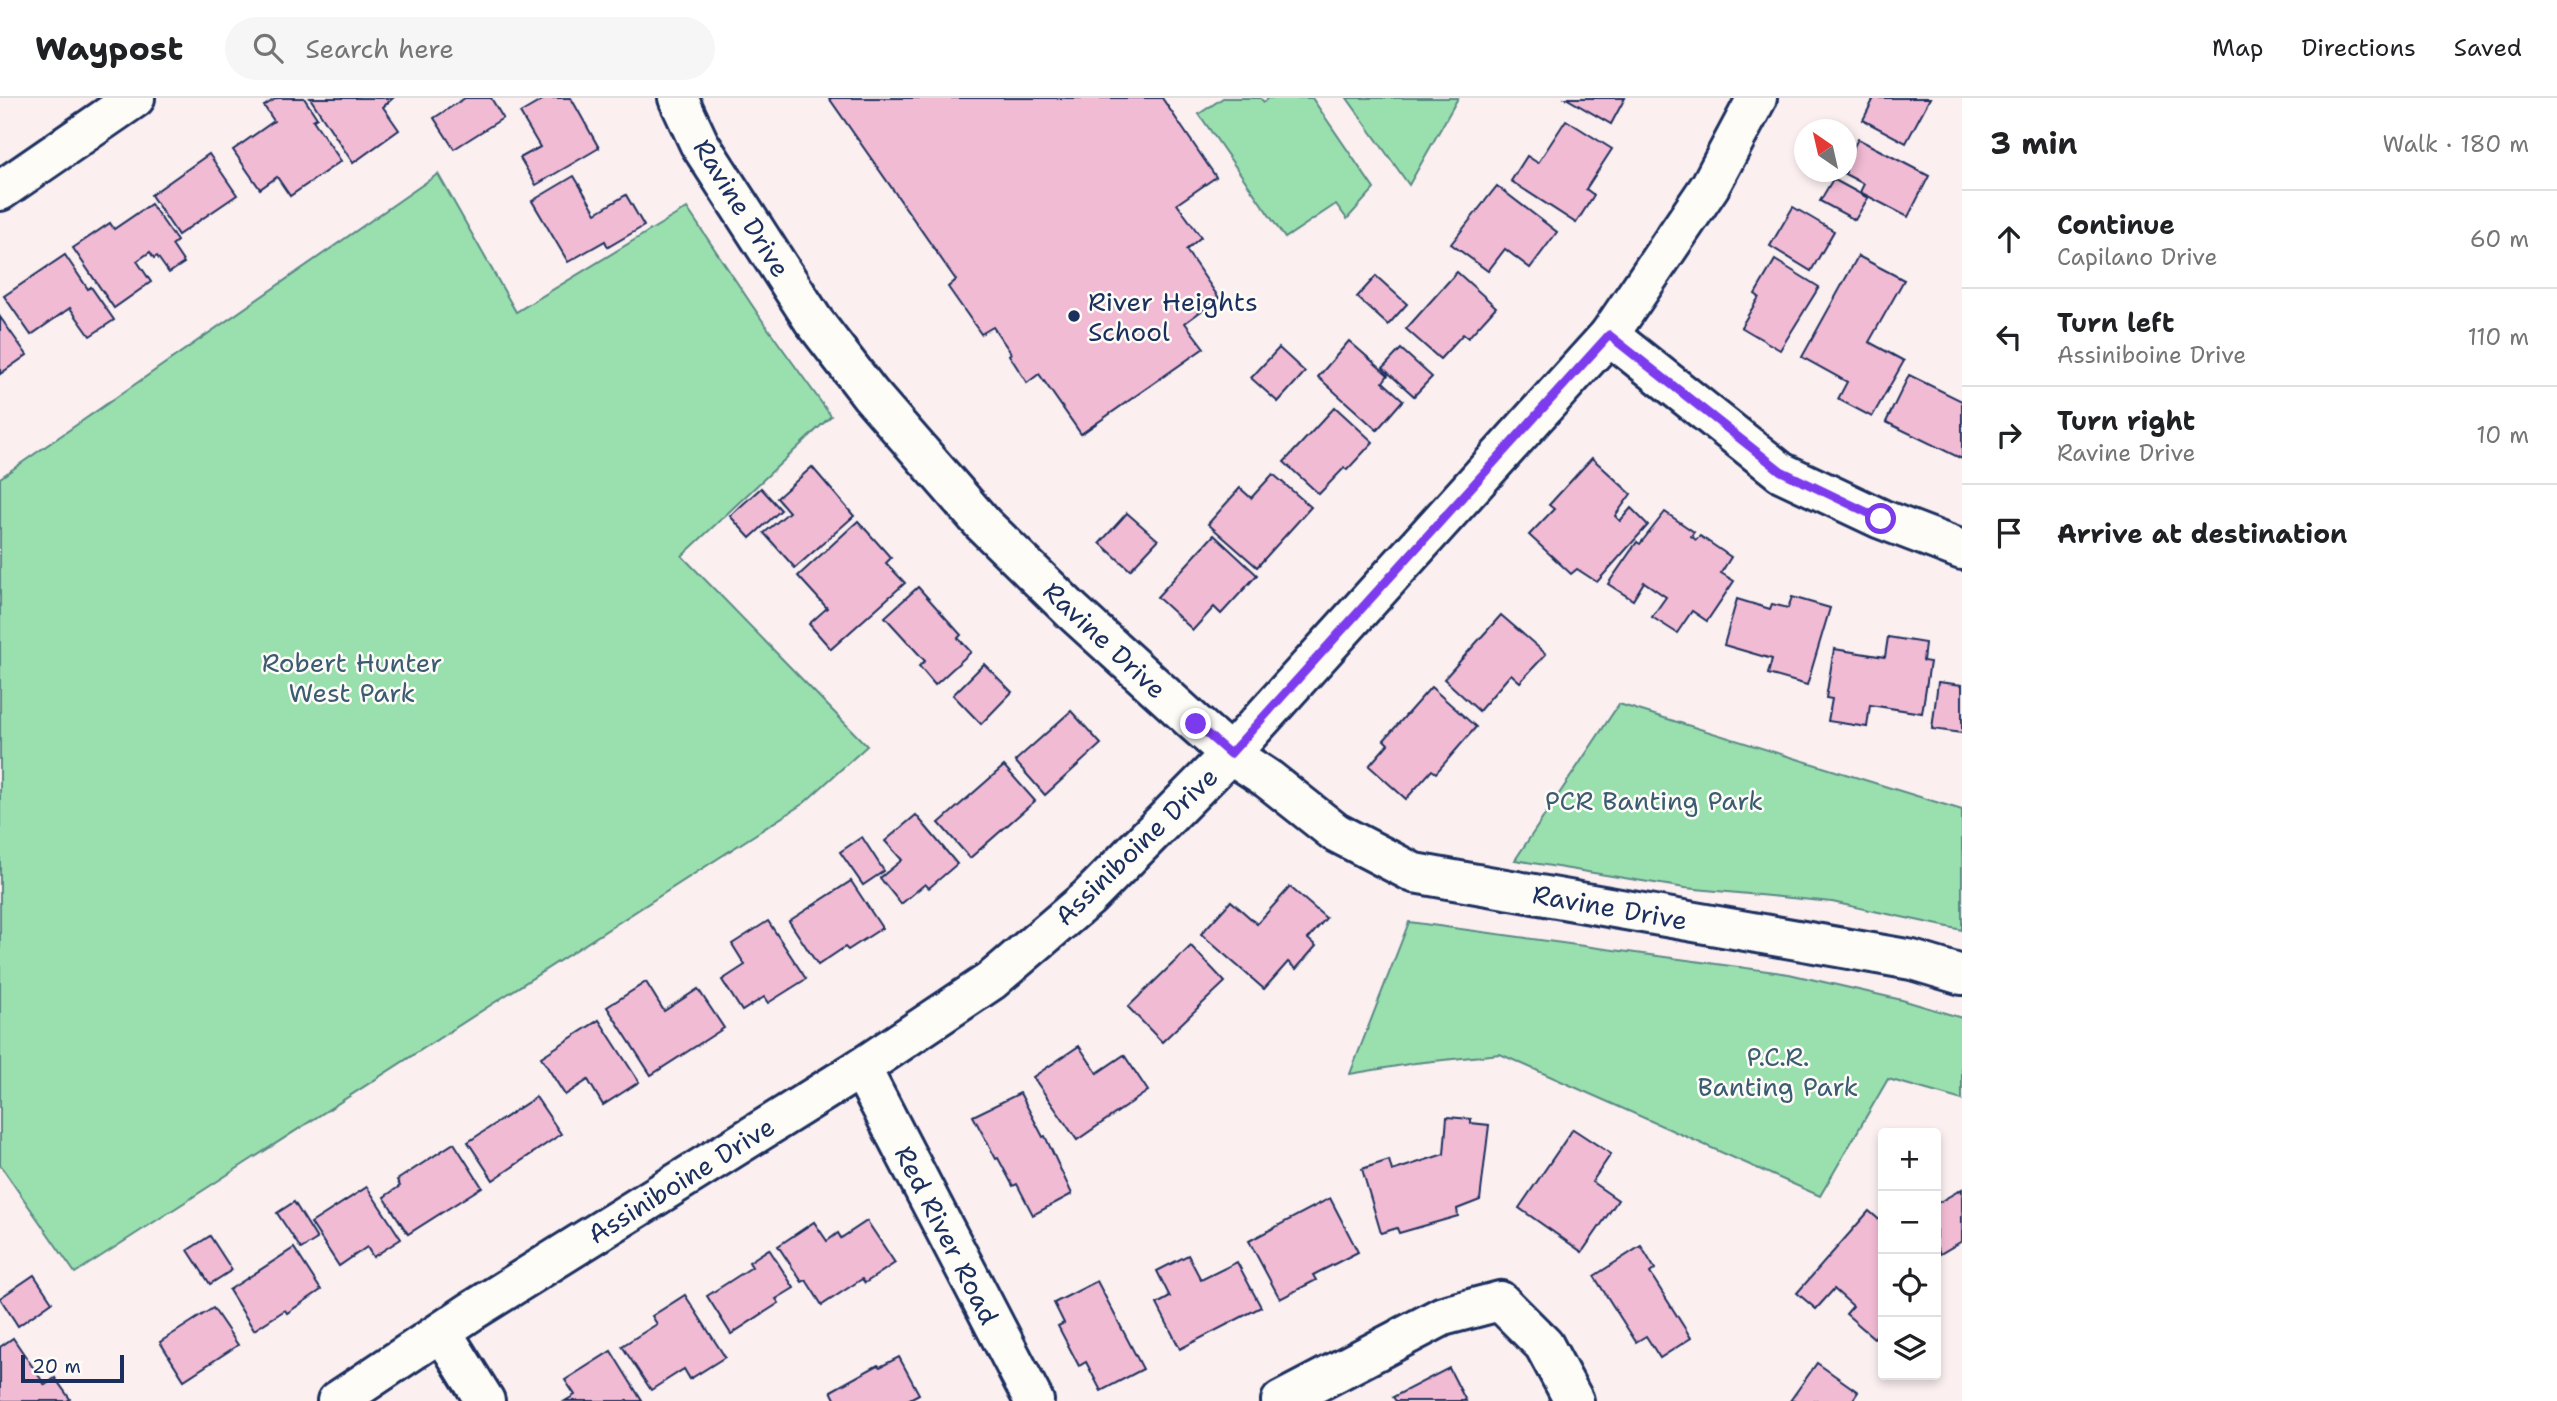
<!DOCTYPE html>
<meta charset="utf-8">
<style>
body{margin:0;font-family:"Shantell Sans",sans-serif;background:#f6f6f6;color:#202124}
.controls{position:absolute;right:21px;bottom:21px;display:grid;overflow:hidden;border-radius:7px;box-shadow:0 4px 10px #0003}
.controls button{width:63px;height:63px;display:grid;place-items:center;padding:0;border:0;border-bottom:2px solid #e0e0e0;background:#fff;color:#202124;font:35px sans-serif}
.compass{position:absolute;left:1794px;top:21px;width:63px;height:63px;border-radius:50%;background:#fff;box-shadow:0 4px 10px #0003;rotate:326deg}
.scale{position:absolute;left:21px;bottom:18px;width:103px;box-sizing:border-box;padding-left:7px;border:4px solid #1b2f5e;border-top:0;font-size:19px;line-height:24px;white-space:nowrap;color:#1b2f5e;-webkit-text-stroke:5px #fdfcf7;paint-order:stroke}
.stop{position:absolute;width:21px;height:21px;margin:-16px;border:5px solid #7c3aed;border-radius:50%;background:#fff}
.stop.end{background:#7c3aed;border-color:#fff;box-shadow:0 2px 7px #0008}
.list{margin:0;padding:0;list-style:none}
h2{display:flex;justify-content:space-between;align-items:center;height:91px;margin:0;padding:0 28px;font-size:30px}
h2 small{font-size:23px;font-weight:400;color:#757577}
.list li{display:grid;grid-template-columns:46px 1fr auto;gap:21px;align-items:center;box-sizing:border-box;height:98px;padding:0 28px;border-top:2px solid #e0e0e0}
.list b{display:block;font-size:26px;white-space:nowrap}
.list p{margin:0;font-size:23px;white-space:nowrap;color:#757577}
.list em{font-size:23px;font-style:normal;color:#757577}
.icon{flex:none;width:38px;height:38px;fill:none;stroke:currentColor;stroke-width:2;stroke-linecap:round;stroke-linejoin:round}
.map{position:relative;flex:none;width:1962px;height:1303px;overflow:hidden}
header{display:flex;align-items:center;gap:42px;box-sizing:border-box;height:98px;padding:0 35px;background:#fff;border-bottom:2px solid #e0e0e0}
header strong{font-size:33px}
nav{display:flex;gap:38px;margin-inline-start:auto;font-size:24px}
.search{width:490px;height:63px;background:#f6f6f6;display:flex;align-items:center;gap:18px;box-sizing:border-box;padding:0 24px;border-radius:38px;color:#757577;font-size:26px}
main{display:flex}
aside{flex:1;background:#fff}
.map>svg:first-child{display:block}
.green{fill:#9ae0ae;stroke:#5a8886;stroke-width:2}
.building{fill:#f2bbd4;stroke:#1b2f5e;stroke-width:2}
.lines{fill:none;stroke-linecap:round;stroke-linejoin:round}
.street-casing{stroke:#1b2f5e;stroke-width:44}
.secondary-casing{stroke:#1b2f5e;stroke-width:44}
.street{stroke:#fdfcf7;stroke-width:38}
.secondary{stroke:#fdfcf7;stroke-width:38}
.route{stroke:#7c3aed;stroke-width:9}
.poi-dot{fill:#1b2f5e;stroke:#fdfcf7;stroke-width:2.5}
.labels{text-anchor:middle;dominant-baseline:central;stroke-width:5;stroke-linejoin:round;paint-order:stroke}
.street-label{font-size:26px;fill:#1b2f5e;stroke:#fdfcf7}
.poi-label{font-size:26px;fill:#1b2f5e;stroke:#fdfcf7;text-anchor:start}
.park-label{font-size:26px;fill:#3b5b72;stroke:#fdfcf7}
</style>
<header>
<strong>Waypost</strong>
<div class="search"><svg class="icon" aria-label="search" viewBox="0 0 24 24"><circle cx="10" cy="10" r="6"/><path d="M15 15l6 6"/></svg>Search here</div>
<nav><a>Map</a><a>Directions</a><a>Saved</a></nav>
</header>
<main>
<div class="map">
<svg width="1962" height="1303" viewBox="0 0 1962 1303">
<rect width="100%" height="100%" fill="#fbeff0"/>
<filter id="ink" filterUnits="userSpaceOnUse"><feTurbulence type="fractalNoise" baseFrequency=".0143" numOctaves="2"/><feDisplacementMap in="SourceGraphic" scale="14" xChannelSelector="R" yChannelSelector="G"/><feConvolveMatrix kernelMatrix="1 2 1 2 8 2 1 2 1" color-interpolation-filters="sRGB"/></filter>
<g filter="url(#ink)">
<g class="green">
<polygon points="1223,0 1260,0 1264,4 1269,0 1312,0 1374,91 1347,121 1336,106 1285,140 1199,16"/>
<polygon points="1347,0 1458,0 1409,87"/>
<polygon points="438,76 516,214 687,110 764,225 831,318 682,458 867,648 804,705 75,1175 0,1067 0,380"/>
<polygon points="1619,606 1962,712 1962,832 1832,804 1685,790 1515,762"/>
<polygon points="1409,824 1789,876 1902,902 1962,920 1962,1002 1888,981 1820,1098 1500,956 1415,965 1350,976"/>
</g>
<g class="building">
<polygon points="277,0 304,0 317,20 313,22 341,63 290,98 277,79 260,91 233,52 274,23 264,8"/>
<polygon points="310,0 393,0 383,9 399,32 353,65"/>
<polygon points="465,0 491,0 503,20 454,51 434,20"/>
<polygon points="546,0 571,0 599,50 536,87 520,60 540,49 520,15"/>
<polygon points="829,0 1162,0 1216,79 1177,106 1201,139 1186,152 1219,200 1185,225 1204,250 1081,336 1039,276 1027,285 1009,257 1011,255 993,229 981,236 948,189 956,182"/>
<polygon points="1566,0 1625,0 1611,26"/>
<polygon points="1874,0 1930,0 1906,45 1863,22"/>
<polygon points="1566,22 1612,51 1586,91 1594,97 1576,125 1511,83 1527,58 1538,65"/>
<polygon points="1858,41 1929,78 1908,119 1860,94 1864,86 1841,74 1846,74 1846,63"/>
<polygon points="209,56 237,97 178,137 151,97"/>
<polygon points="574,78 596,115 626,97 644,128 608,149 605,143 568,164 532,103"/>
<polygon points="1833,81 1868,100 1855,122 1820,103"/>
<polygon points="1497,88 1557,134 1530,170 1505,151 1488,173 1451,146"/>
<polygon points="151,106 177,143 172,147 184,165 169,175 157,158 154,160 150,154 137,163 151,184 114,210 73,150 110,125 114,131"/>
<polygon points="1793,109 1834,133 1811,173 1770,148"/>
<polygon points="65,157 88,191 91,189 114,222 90,238 70,210 31,237 4,198"/>
<polygon points="1858,158 1904,182 1869,244 1904,263 1872,319 1838,301 1847,284 1802,259"/>
<polygon points="1775,162 1819,189 1780,252 1741,229 1759,199 1755,196"/>
<polygon points="1457,174 1496,209 1468,240 1463,236 1440,261 1406,231"/>
<polygon points="1376,178 1407,206 1388,227 1357,199"/>
<polygon points="0,219 27,257 0,276"/>
<polygon points="1349,243 1388,277 1383,284 1403,302 1377,332 1318,279"/>
<polygon points="1279,250 1305,274 1278,304 1251,280"/>
<polygon points="1401,251 1432,279 1414,298 1383,270"/>
<polygon points="1909,277 1962,303 1962,361 1886,324"/>
<polygon points="1335,309 1373,344 1347,372 1344,370 1319,396 1284,364"/>
<polygon points="1592,360 1631,396 1615,418 1620,423 1631,410 1648,427 1597,484 1577,471 1571,476 1529,437 1554,411 1549,407"/>
<polygon points="812,369 854,418 795,470 764,435 789,414 777,400"/>
<polygon points="1273,376 1311,409 1257,469 1208,426 1240,390 1251,400"/>
<polygon points="761,390 781,412 750,440 730,418"/>
<polygon points="1665,414 1694,434 1691,438 1696,442 1700,438 1731,459 1721,475 1734,483 1707,523 1692,513 1677,535 1652,519 1666,499 1644,484 1633,502 1608,486 1637,444 1640,446"/>
<polygon points="1127,415 1158,442 1130,472 1100,445"/>
<polygon points="858,423 891,460 886,465 905,485 831,551 809,526 827,510 798,478"/>
<polygon points="1214,437 1257,477 1221,516 1214,509 1193,532 1157,499"/>
<polygon points="918,489 961,537 958,540 971,554 935,587 919,568 925,563 885,519"/>
<polygon points="1792,499 1830,510 1807,587 1768,576 1772,561 1724,547 1737,501 1770,511 1772,506 1788,510"/>
<polygon points="1501,517 1546,556 1520,584 1511,576 1479,613 1444,581"/>
<polygon points="1888,539 1925,545 1923,563 1930,564 1922,615 1870,607 1867,629 1828,623 1832,601 1826,600 1834,551 1885,559"/>
<polygon points="984,566 1012,594 981,626 953,597"/>
<polygon points="1938,584 1962,587 1962,635 1932,631"/>
<polygon points="1431,589 1476,629 1436,675 1432,672 1406,701 1369,668 1388,646 1384,642"/>
<polygon points="1071,613 1101,646 1045,697 1015,663"/>
<polygon points="1004,668 1035,703 970,760 939,725"/>
<polygon points="916,717 957,766 929,790 925,786 901,806 880,780 902,762 885,743"/>
<polygon points="862,739 884,773 863,787 840,754"/>
<polygon points="851,783 882,830 848,852 845,849 818,867 789,823"/>
<polygon points="1290,789 1326,820 1308,841 1316,848 1296,871 1288,864 1264,891 1201,836 1231,803 1257,826"/>
<polygon points="768,823 806,881 768,905 764,899 742,913 722,882 745,867 732,846"/>
<polygon points="1191,848 1225,884 1162,944 1128,909"/>
<polygon points="646,884 664,913 698,891 724,930 651,977 607,909"/>
<polygon points="599,922 639,984 603,1007 588,982 565,997 541,959"/>
<polygon points="1079,948 1097,975 1124,957 1148,993 1077,1042 1033,979"/>
<polygon points="1020,995 1043,1039 1045,1038 1072,1096 1033,1117 1017,1086 1013,1088 998,1060 996,1061 973,1018"/>
<polygon points="536,999 561,1036 493,1082 468,1044"/>
<polygon points="1447,1019 1471,1021 1471,1025 1489,1027 1480,1102 1457,1111 1458,1118 1399,1135 1397,1130 1381,1135 1362,1071 1389,1062 1392,1073 1444,1056"/>
<polygon points="1573,1031 1611,1056 1592,1084 1618,1102 1582,1154 1519,1110"/>
<polygon points="454,1045 482,1089 408,1136 384,1099 400,1088 397,1082"/>
<polygon points="367,1089 401,1141 373,1159 367,1149 339,1168 311,1125"/>
<polygon points="1962,1091 1962,1143 1940,1156 1936,1148 1936,1106"/>
<polygon points="1330,1100 1358,1154 1313,1177 1316,1182 1280,1201 1249,1143"/>
<polygon points="294,1104 317,1141 301,1151 277,1115"/>
<polygon points="1869,1113 1883,1125 1883,1229 1874,1240 1846,1216 1853,1208 1834,1191 1816,1211 1797,1195"/>
<polygon points="867,1123 895,1165 865,1185 862,1181 822,1207 806,1182 802,1184 778,1148 814,1124 827,1143 838,1135 841,1140"/>
<polygon points="210,1138 232,1172 210,1186 188,1152"/>
<polygon points="1641,1148 1655,1171 1650,1175 1691,1240 1660,1260 1646,1238 1636,1244 1594,1178"/>
<polygon points="294,1150 321,1192 287,1215 285,1212 254,1232 229,1192"/>
<polygon points="769,1151 794,1190 776,1201 779,1205 731,1236 707,1198 752,1169 749,1164"/>
<polygon points="1188,1157 1201,1182 1237,1164 1261,1209 1180,1251 1157,1206 1170,1199 1157,1173"/>
<polygon points="34,1177 52,1204 18,1228 0,1200"/>
<polygon points="1097,1183 1143,1271 1101,1293 1086,1264 1079,1268 1058,1228 1064,1225 1054,1205"/>
<polygon points="685,1197 725,1259 690,1281 684,1271 651,1292 622,1248 657,1226 652,1218"/>
<polygon points="213,1210 238,1247 184,1282 160,1244"/>
<polygon points="13,1240 45,1287 55,1280 70,1301 67,1303 0,1303 0,1249"/>
<polygon points="611,1253 642,1303 565,1303 575,1297 565,1282"/>
<polygon points="899,1259 919,1296 906,1303 836,1303 831,1293 878,1267 880,1269"/>
<polygon points="1817,1265 1858,1294 1852,1303 1790,1303"/>
<polygon points="1449,1270 1466,1303 1396,1303 1393,1299"/>
</g>
<g class="lines">
<defs>
<g id="street">
<polyline points="678,0 699,45 813,222 870,296 983,426 1072,513 1196,626 1230,656 1268,681 1335,734 1414,775 1912,862 1962,877"/>
<polyline points="0,93 135,0"/>
<polyline points="1609,237 1781,374 1881,421 1962,452"/>
<polyline points="861,970 1034,1303"/>
<polyline points="442,1234 485,1303"/>
<polyline points="1281,1303 1443,1218 1500,1203 1544,1247 1574,1303"/>
</g>
<polyline id="secondary" points="337,1303 472,1213 861,970 991,883 1088,800 1230,656 1609,237 1710,88 1757,0"/>
</defs>
<use href="#street" class="street-casing"/>
<use href="#secondary" class="secondary-casing"/>
<use href="#street" class="street"/>
<use href="#secondary" class="secondary"/>
</g>
</g>
<g class="lines" filter="url(#ink)">
<polyline class="route" points="1196,626 1230,656 1609,237 1781,373 1881,421"/>
</g>
<circle class="poi-dot" cx="1074" cy="218" r="7"/>
<g class="labels">
<g class="street-label">
<text transform="translate(742 110) rotate(58)">Ravine Drive</text>
<text transform="translate(1105 542) rotate(43)">Ravine Drive</text>
<text transform="translate(1136 748) rotate(-44)">Assiniboine Drive</text>
<text transform="translate(1610 809) rotate(10)">Ravine Drive</text>
<text transform="translate(681 1082) rotate(-32)">Assiniboine Drive</text>
<text transform="translate(947 1137) rotate(63)">Red River Road</text>
</g>
<g class="poi-label">
<text x="1088" y="203">River Heights<tspan x="1088" dy="30">School</tspan></text>
</g>
<g class="park-label">
<text x="352" y="564">Robert Hunter<tspan x="352" dy="30">West Park</tspan></text>
<text x="1654" y="702">PCR Banting Park</text>
<text x="1778" y="958">P.C.R.<tspan x="1778" dy="30">Banting Park</tspan></text>
</g>
</g>
</svg>
<div class="controls">
<button>+</button>
<button>−</button>
<button><svg class="icon" aria-label="locate" viewBox="0 0 24 24"><circle cx="12" cy="12" r="6"/><path d="M12 2v4M12 18v4M2 12h4M18 12h4"/></svg></button>
<button><svg class="icon" aria-label="layers" viewBox="0 0 24 24"><path d="M12 4l9 5-9 5-9-5zM3 14l9 5 9-5"/></svg></button>
</div>
<svg class="compass" viewBox="-18 -18 36 36"><path d="M0-13l5 13h-10z" fill="#e53935"/><path d="M0 13l5-13h-10z" fill="#757577"/></svg>
<div class="scale">20 m</div>
<div class="stop" style="left:1881px;top:421px"></div>
<div class="stop end" style="left:1196px;top:626px"></div>
</div>
<aside>
<h2>3 min<small>Walk · 180 m</small></h2>
<ul class="list">
<li><svg class="icon" aria-label="ahead" viewBox="0 0 24 24"><path d="M12 20V5M6 11l6-6 6 6"/></svg><div><b>Continue</b><p>Capilano Drive</p></div><em>60 m</em></li>
<li><svg class="icon" aria-label="left" viewBox="0 0 24 24"><path d="M17 20v-9H6M10 6l-5 5 5 5"/></svg><div><b>Turn left</b><p>Assiniboine Drive</p></div><em>110 m</em></li>
<li><svg class="icon" aria-label="right" viewBox="0 0 24 24"><path d="M7 20v-9h11M14 6l5 5-5 5"/></svg><div><b>Turn right</b><p>Ravine Drive</p></div><em>10 m</em></li>
<li><svg class="icon" aria-label="arrive" viewBox="0 0 24 24"><path d="M6 21V4h12l-3 4 3 4H6"/></svg><div><b>Arrive at destination</b></div></li>
</ul>
</aside>
</main>
